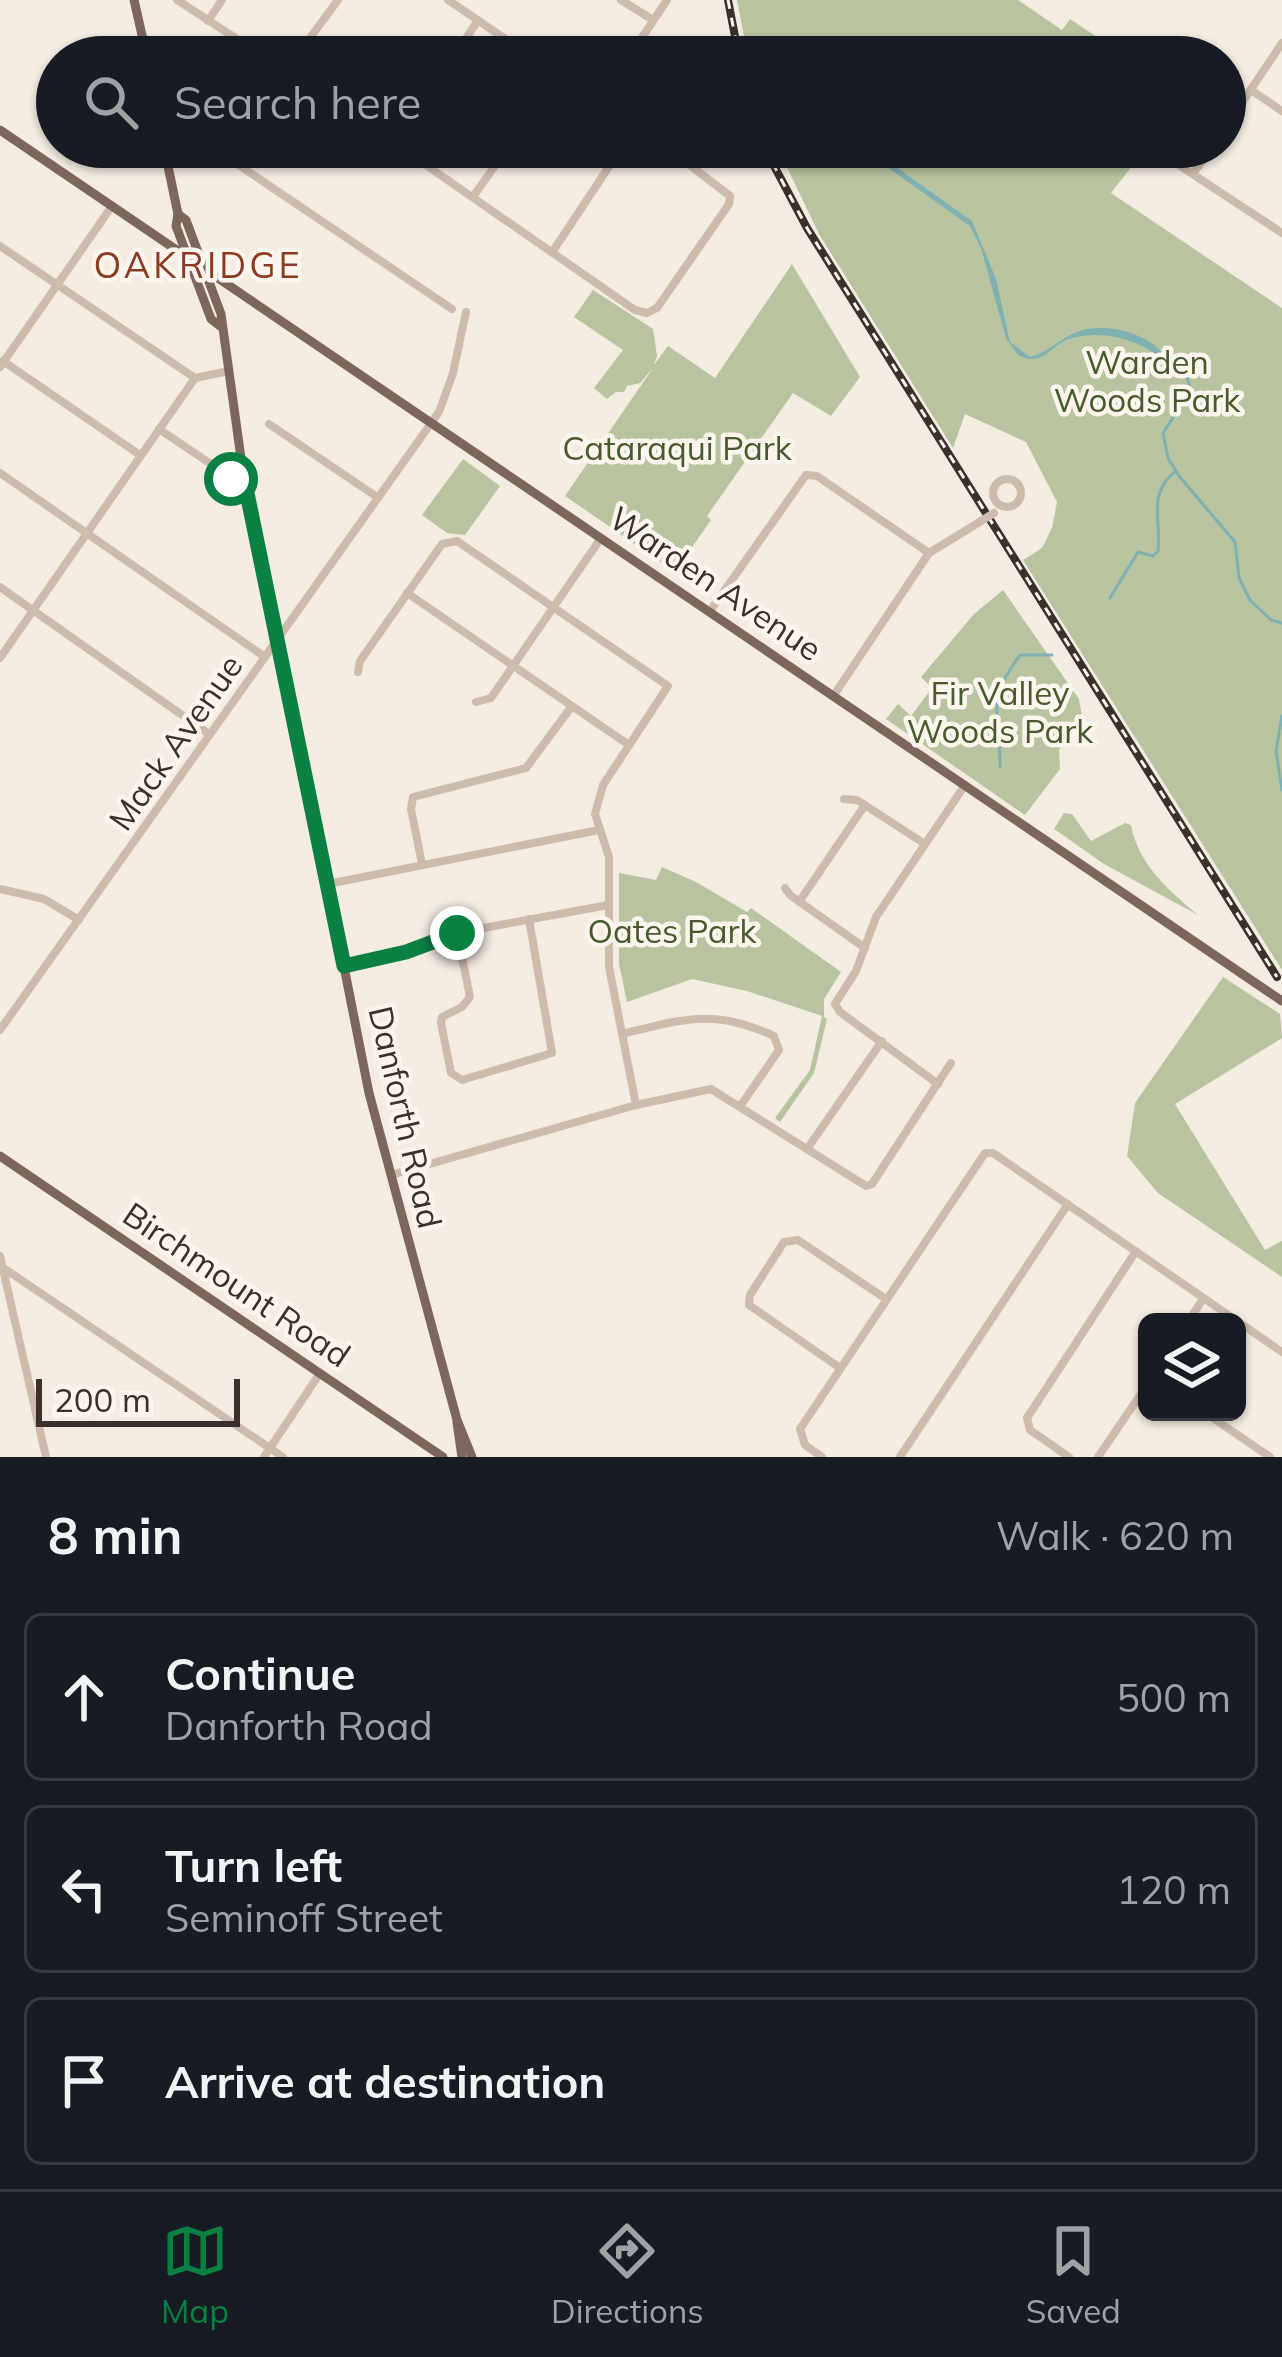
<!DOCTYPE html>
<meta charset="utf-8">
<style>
body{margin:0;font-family:Mulish,sans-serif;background:#20242c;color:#f1f3f6}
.controls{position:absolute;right:36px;bottom:36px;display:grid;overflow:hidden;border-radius:18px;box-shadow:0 3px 9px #0004}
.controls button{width:108px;height:108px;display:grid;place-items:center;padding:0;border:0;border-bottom:3px solid #363941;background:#171b24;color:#f1f3f6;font:60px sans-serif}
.scale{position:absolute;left:36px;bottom:30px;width:204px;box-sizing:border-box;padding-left:12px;border:6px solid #3b302b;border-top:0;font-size:33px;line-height:42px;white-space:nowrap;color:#3b302b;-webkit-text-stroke:9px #fbf5ee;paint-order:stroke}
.stop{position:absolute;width:36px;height:36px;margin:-27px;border:9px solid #0b8043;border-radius:50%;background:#fff}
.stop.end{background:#0b8043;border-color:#fff;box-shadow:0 3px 12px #0008}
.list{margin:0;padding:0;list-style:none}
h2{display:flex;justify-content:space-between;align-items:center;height:156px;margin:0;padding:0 48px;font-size:51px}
h2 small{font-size:39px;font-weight:400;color:#9ea1a6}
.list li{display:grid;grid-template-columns:78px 1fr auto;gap:36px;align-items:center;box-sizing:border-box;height:168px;margin:0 24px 24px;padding:0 24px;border:3px solid #363941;border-radius:18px}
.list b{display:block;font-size:45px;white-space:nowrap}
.list p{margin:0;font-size:39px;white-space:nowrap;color:#9ea1a6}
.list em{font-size:39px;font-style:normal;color:#9ea1a6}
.icon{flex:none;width:66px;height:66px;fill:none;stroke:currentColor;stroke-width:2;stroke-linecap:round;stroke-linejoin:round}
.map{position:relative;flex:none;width:1282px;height:1457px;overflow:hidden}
.search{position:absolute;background:#171b24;box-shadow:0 3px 9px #0004;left:36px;right:36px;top:36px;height:132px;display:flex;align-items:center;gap:30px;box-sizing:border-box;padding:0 42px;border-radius:66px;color:#9ea1a6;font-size:45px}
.sheet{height:732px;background:#171b24}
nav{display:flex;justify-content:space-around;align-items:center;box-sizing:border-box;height:168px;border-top:3px solid #363941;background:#171b24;font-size:33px;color:#9ea1a6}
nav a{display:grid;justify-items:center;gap:6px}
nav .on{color:#0b8043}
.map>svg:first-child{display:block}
.green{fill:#b8c4a0}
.water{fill:#7fb0b2}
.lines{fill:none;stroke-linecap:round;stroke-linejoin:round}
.stream{stroke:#7fb0b2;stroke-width:3}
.minor{stroke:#cdbbac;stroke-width:8}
.major{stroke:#7d675c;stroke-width:9}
.rail-casing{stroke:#3b302b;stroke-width:8}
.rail{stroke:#fbf5ee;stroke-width:3;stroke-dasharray:9;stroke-linecap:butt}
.minor-bridge{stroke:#cdbbac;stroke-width:8}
.route{stroke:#0b8043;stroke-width:15}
.labels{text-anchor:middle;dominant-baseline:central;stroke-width:9;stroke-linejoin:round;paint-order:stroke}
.park-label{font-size:33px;fill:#4a5a2e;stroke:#fbf5ee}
.street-label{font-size:33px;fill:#3b302b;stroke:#fbf5ee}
.neighbourhood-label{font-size:36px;letter-spacing:3px;fill:#8c3b22;stroke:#fbf5ee}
</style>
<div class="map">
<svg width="1282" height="1457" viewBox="0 0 1282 1457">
<rect width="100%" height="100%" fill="#f4ebe1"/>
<g class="green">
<polygon points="737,0 1018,0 1062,30 1070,19 1127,57 748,57"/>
<polygon points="777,147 1147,147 1111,193 1282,308 1282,970 1023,560 1042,548 1052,528 1057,502 1026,442 965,414 953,448 819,234"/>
<polygon points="792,264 860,377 831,416 793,393 707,516 711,520 676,570 671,569 565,496 653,368 640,383 627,386 624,392 616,392 607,399 594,388 623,350 574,317 593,290 653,329 657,356 654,365 668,346 715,378"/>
<polygon points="463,459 500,486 465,535 447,533 422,515"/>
<polygon points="1003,590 1079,699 1083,722 1059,750 1060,769 1025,815 886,719 898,704 911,716 932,688 921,677 974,614"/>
<path d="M1064,813L1072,814L1091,841L1125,823L1131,825C1138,864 1169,891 1198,915L1104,864L1060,833L1054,829Z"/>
<polygon points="662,867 696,882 747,912 751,908 841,972 824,999 824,1017 827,1019 814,1073 780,1122 775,1118 810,1070 822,1016 747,991 692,979 627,1002 619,964 619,873 656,880"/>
<polygon points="1223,977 1280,1014 1282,1038 1175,1104 1265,1250 1282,1241 1282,1277 1158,1193 1127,1156 1135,1103"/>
</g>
<path class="water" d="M859,147H868L972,221L996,279L1010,342L1030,357C1050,352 1063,335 1083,330C1111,323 1156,335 1169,363C1140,341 1107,328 1069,339C1049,346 1043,368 1018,355L1006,338L981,248L970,226Z"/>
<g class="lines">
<g class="stream">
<polyline points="1170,363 1185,371 1191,390 1163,433 1168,458 1179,476 1235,542 1239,578 1250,600 1271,620 1282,623"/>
<path d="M1110,598L1138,552L1153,556L1158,551C1162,521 1146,494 1176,471"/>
<polyline points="1282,716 1276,751 1282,790"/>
<path d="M1000,767C1001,713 984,703 1020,655H1052"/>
</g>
<g class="minor">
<polyline points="177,0 265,57"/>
<polyline points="448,0 532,57"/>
<polyline points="621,0 653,20"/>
<polyline points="208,21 222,0"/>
<polyline points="73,57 143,40"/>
<polyline points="296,57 338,0"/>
<polyline points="454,57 478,20"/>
<polyline points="629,57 667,0"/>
<polyline points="1251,90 1282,111"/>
<polyline points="1225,128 1282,43"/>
<polyline points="212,147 452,309"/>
<polyline points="400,147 635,310 647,313 657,308 729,204 730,196 666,147"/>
<polyline points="1153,148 1282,233"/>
<polyline points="1193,174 1212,147"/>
<polyline points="473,197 508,147"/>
<polyline points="0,246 195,378 229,371"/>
<polyline points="553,251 622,147"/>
<polyline points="3,361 140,455"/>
<polyline points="0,367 112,206"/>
<polyline points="269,424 377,497"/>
<polyline points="159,429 245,487"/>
<polyline points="0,473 265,657"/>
<circle cx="1007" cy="493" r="14"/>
<polyline points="0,587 209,734"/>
<polyline points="407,593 629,745"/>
<polyline points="710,611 806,475 817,476 929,553"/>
<polyline points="0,658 195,378"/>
<polyline points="358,672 360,661 442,544 457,541 668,686 603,785 595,814 609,857 609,967 636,1105"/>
<polyline points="834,695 929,553 965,531"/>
<polyline points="476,702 491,698 601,538"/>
<polyline points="844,799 857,800 925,844"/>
<polyline points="422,864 411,809 413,797 526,768 572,706"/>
<polyline points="328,884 599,830"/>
<polyline points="785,888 790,895 865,948"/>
<polyline points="0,889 44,899 79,920"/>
<polyline points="799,902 865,805"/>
<polyline points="457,933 470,997 462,1007 442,1017 441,1023 451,1073 462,1080 552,1053 529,919"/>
<polyline points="343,966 407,951 457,933 608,905"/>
<polyline points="0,1030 439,412 453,373 466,312"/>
<path d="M622,1034C684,1019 713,1008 774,1036L779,1050L741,1105"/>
<polyline points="938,1084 840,1012 835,1004 856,971 876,917 965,785"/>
<polyline points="807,1149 882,1041"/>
<polyline points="391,1175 636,1105 711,1089 866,1186 872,1184 951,1063"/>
<polyline points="0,1256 46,1457"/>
<polyline points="2,1267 283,1457"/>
<polyline points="1188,1322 1203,1299"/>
<polyline points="840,1368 749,1305 750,1295 784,1242 798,1240 886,1299"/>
<polyline points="1204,1412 1270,1457"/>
<polyline points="264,1457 320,1373"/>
<polyline points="822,1457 805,1445 800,1429 985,1153 993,1153 1282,1352"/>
<polyline points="900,1457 1068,1204"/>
<polyline points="1069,1457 1030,1430 1027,1418 1136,1251"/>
<polyline points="1098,1457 1147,1385"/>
</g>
<g class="major">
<polyline points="134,0 147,57"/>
<polyline points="0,130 1282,1001"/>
<polyline points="164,147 178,214 176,226 211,319 220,326"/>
<polyline points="178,214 186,220 221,314 245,487 279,638 369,1093 457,1420 472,1457"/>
<polyline points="0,1156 443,1457"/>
<polyline points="457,1423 462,1457"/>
</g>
<defs>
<g id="rail">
<polyline points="728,0 739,57"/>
<polyline points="764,147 807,228 1277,977"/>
</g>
</defs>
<use href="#rail" class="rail-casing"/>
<use href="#rail" class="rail"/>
<polyline class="minor-bridge" points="965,531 994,513"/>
</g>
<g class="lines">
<polyline class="route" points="231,479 245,487 247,493 344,966 406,952 457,933"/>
</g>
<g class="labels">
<g class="park-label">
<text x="1147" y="361">Warden<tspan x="1147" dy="38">Woods Park</tspan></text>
<text x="677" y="447">Cataraqui Park</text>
<text x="1000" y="692">Fir Valley<tspan x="1000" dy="38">Woods Park</tspan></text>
<text x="672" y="930">Oates Park</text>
</g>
<g class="street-label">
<text transform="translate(716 583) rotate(34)">Warden Avenue</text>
<text transform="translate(175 742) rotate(-55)">Mack Avenue</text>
<text transform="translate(406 1117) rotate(77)">Danforth Road</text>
<text transform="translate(237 1284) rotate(34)">Birchmount Road</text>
</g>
<g class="neighbourhood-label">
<text x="198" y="264">OAKRIDGE</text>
</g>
</g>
</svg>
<div class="controls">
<button><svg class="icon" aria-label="layers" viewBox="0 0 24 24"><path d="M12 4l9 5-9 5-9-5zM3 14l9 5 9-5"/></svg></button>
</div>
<div class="scale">200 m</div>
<div class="stop" style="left:231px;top:479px"></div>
<div class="stop end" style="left:457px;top:933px"></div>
<div class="search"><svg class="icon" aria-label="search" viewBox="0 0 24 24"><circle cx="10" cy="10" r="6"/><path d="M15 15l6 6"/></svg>Search here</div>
</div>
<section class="sheet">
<h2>8 min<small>Walk · 620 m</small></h2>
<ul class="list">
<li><svg class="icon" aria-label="ahead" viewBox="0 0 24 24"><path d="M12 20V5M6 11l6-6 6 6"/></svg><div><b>Continue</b><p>Danforth Road</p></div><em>500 m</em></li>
<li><svg class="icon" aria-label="left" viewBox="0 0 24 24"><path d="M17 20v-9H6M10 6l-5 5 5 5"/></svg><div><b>Turn left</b><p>Seminoff Street</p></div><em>120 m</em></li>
<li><svg class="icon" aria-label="arrive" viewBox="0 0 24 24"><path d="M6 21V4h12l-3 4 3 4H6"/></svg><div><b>Arrive at destination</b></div></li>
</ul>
</section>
<nav>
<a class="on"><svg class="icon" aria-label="map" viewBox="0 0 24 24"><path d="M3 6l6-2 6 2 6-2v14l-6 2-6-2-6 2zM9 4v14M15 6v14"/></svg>Map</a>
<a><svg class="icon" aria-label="directions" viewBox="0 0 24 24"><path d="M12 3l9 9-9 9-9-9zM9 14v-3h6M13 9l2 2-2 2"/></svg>Directions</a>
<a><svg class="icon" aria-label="saved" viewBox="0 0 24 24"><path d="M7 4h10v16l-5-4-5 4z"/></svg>Saved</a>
</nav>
